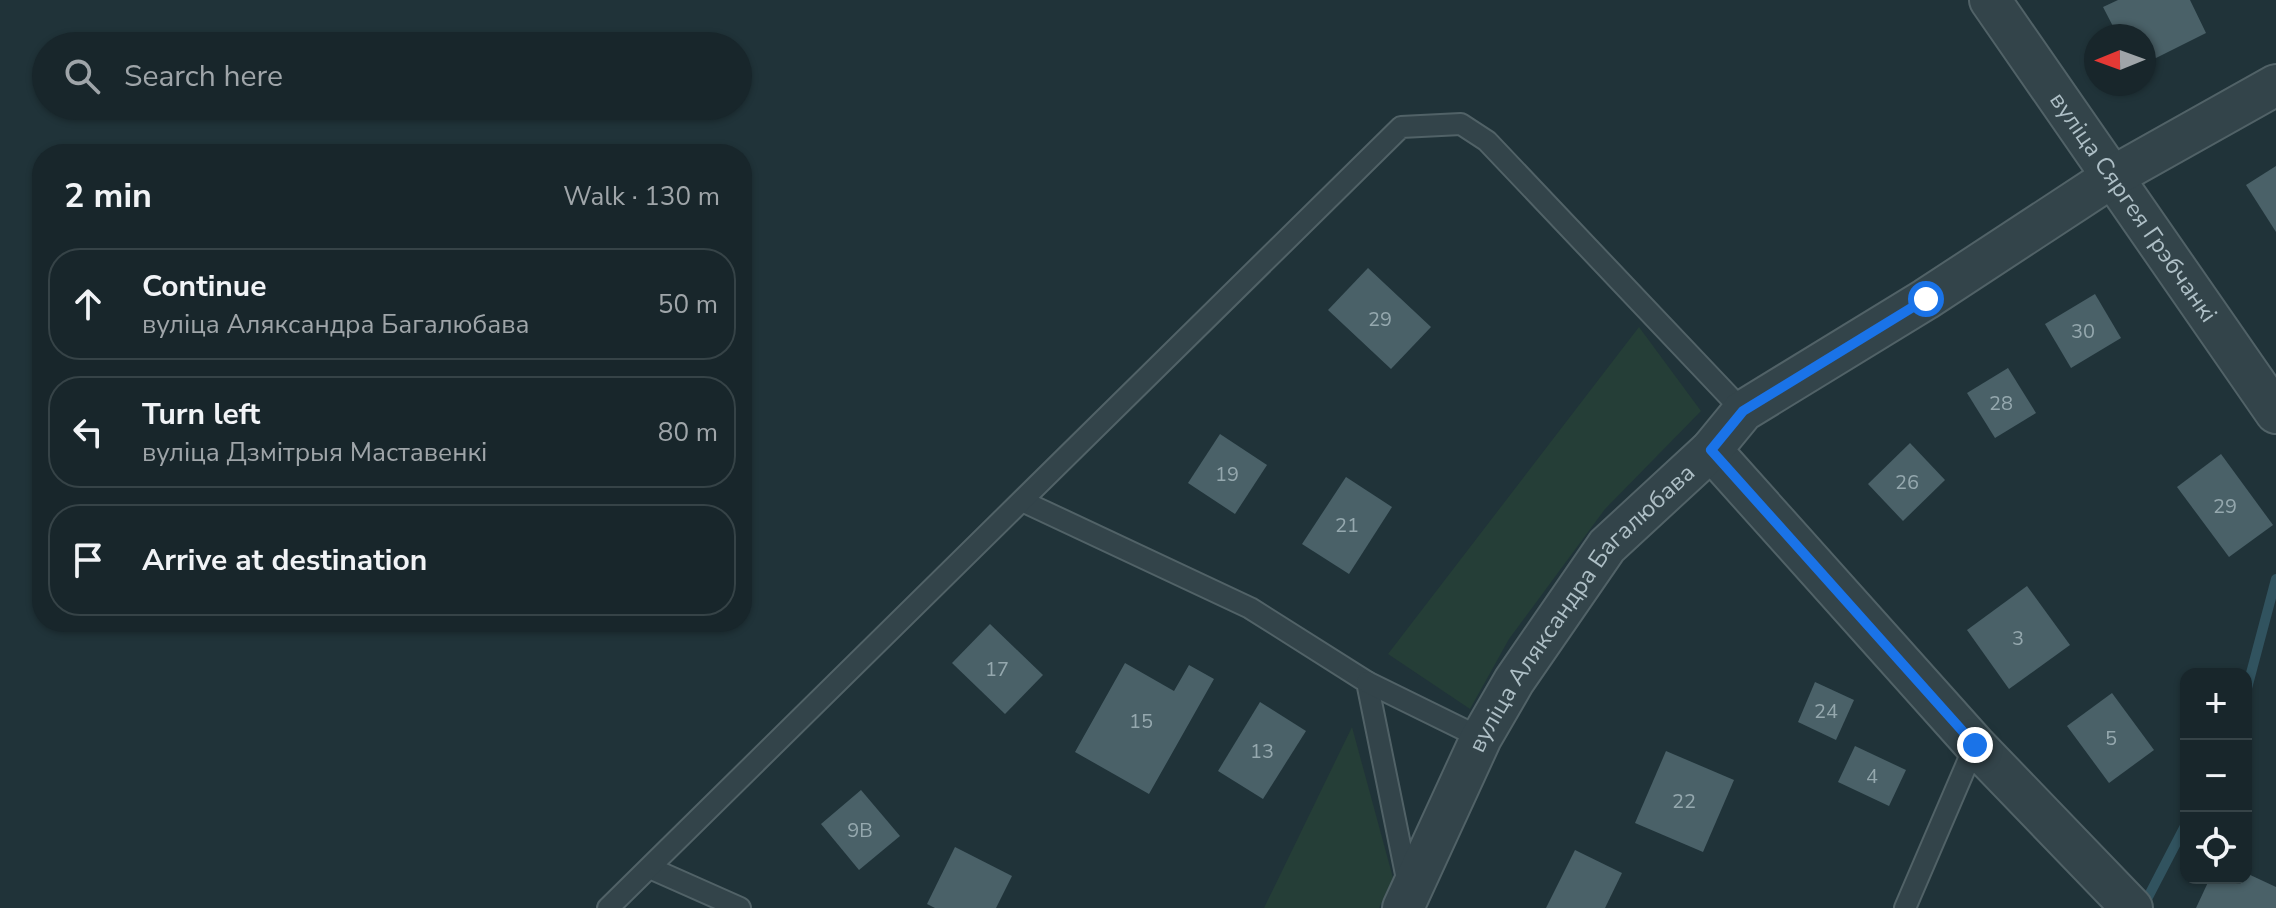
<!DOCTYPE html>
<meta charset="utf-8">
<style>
body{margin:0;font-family:"Nunito Sans",sans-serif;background:#253237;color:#f1f3f6}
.controls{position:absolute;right:24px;bottom:24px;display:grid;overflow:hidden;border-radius:16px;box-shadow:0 2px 6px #0004}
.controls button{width:72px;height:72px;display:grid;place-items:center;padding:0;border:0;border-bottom:2px solid #364347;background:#18262b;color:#f1f3f6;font:40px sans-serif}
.compass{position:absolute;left:2084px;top:24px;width:72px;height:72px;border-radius:50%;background:#18262b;box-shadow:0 2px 6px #0004;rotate:269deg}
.stop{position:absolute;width:24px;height:24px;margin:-18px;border:6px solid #1a73e8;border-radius:50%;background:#fff}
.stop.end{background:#1a73e8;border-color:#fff;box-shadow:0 2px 8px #0008}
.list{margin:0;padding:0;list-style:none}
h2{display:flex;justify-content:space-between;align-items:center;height:104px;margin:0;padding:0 32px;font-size:34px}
h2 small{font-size:26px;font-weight:400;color:#9fa5a9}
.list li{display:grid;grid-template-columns:52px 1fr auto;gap:24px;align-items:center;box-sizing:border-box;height:112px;margin:0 16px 16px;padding:0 16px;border:2px solid #364347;border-radius:32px}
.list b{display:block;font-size:30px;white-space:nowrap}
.list p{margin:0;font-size:26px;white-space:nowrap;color:#9fa5a9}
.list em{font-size:26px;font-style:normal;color:#9fa5a9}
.icon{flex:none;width:44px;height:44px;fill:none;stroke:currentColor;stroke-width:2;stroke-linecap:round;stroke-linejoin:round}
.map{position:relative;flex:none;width:2276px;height:908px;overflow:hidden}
.search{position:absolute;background:#18262b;box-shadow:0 2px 6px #0004;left:32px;top:32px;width:720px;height:88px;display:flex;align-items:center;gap:20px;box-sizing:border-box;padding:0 28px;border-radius:44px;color:#9fa5a9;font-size:30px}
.panel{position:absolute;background:#18262b;box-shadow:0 2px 6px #0004;left:32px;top:144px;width:720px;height:488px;border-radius:32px}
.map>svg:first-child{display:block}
.green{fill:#253e37}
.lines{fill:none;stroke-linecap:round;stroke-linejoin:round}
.stream{stroke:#31535f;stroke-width:10}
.building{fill:#4a6168}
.lane-casing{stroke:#516267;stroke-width:24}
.street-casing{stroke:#516267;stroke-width:44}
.lane{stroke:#33444a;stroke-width:20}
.street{stroke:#33444a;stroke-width:40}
.route{stroke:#1a73e8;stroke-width:10}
.labels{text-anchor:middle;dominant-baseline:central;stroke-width:8;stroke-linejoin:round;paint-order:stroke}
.number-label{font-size:20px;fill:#95a8ae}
.street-label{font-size:24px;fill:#aebfc6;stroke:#19292e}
</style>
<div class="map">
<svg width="2276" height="908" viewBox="0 0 2276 908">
<rect width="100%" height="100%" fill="#203339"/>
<g class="green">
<polygon points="1639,327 1701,411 1605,509 1509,639 1470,709 1388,654"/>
<polygon points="1352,727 1393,878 1379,908 1264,908"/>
</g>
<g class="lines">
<g class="stream">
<polyline points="2246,692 2276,579"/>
<polyline points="2146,901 2186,824"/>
</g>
</g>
<g class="building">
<polygon points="2118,0 2190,0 2206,33 2144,64 2144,36 2118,36 2103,7"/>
<polygon points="2276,166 2276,232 2246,185"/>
<polygon points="1368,268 1431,327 1391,369 1328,310"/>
<polygon points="2095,294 2121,338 2071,368 2045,324"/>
<polygon points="2008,368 2036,413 1995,438 1967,393"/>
<polygon points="1220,434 1267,465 1235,514 1188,483"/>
<polygon points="1910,443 1945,480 1903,521 1868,484"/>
<polygon points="2221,454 2273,525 2229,557 2177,487"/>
<polygon points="1346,477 1392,507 1349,574 1302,544"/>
<polygon points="2027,586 2070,645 2009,689 1967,630"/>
<polygon points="990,624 1043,675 1005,714 952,663"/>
<polygon points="1125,663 1174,691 1189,665 1214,679 1149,794 1075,752"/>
<polygon points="1815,682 1854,700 1836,740 1798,722"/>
<polygon points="2112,693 2154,750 2109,783 2067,726"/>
<polygon points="1260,702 1306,731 1263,799 1218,771"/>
<polygon points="1855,746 1906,770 1889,806 1838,782"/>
<polygon points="1666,751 1734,780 1703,852 1635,823"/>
<polygon points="861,790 900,836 859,870 821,824"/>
<polygon points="955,847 1012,876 996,908 935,908 927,904"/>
<polygon points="1575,850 1622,873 1605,908 1546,908"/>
<polygon points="2246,873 2276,887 2276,908 2196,908 2210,878 2246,878"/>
</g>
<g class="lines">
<defs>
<g id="lane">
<polyline points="1022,501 1250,608 1367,682 1408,884"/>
<polyline points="1367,682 1481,738"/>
<polyline points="650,868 740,908"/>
<polyline points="608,908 1401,127 1461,124 1487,141 1743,411"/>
<polyline points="1905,908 1975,745"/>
</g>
<g id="street">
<path id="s1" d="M1990,0L2276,413"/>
<polyline points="1711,450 1975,745 2132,908"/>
<path id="s2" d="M1403,908L1481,738L1514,681L1607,546L1711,450L1743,411L1926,299L2112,177L2276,85"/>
</g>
</defs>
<use href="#lane" class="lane-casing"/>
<use href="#street" class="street-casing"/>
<use href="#lane" class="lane"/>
<use href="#street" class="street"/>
</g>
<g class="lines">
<polyline class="route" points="1926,299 1743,411 1711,450 1975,745"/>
</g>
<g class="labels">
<g class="number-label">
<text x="1380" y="319">29</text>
<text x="2083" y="331">30</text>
<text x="2001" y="403">28</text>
<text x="1227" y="474">19</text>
<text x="1907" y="482">26</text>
<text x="2225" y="506">29</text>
<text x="1347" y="525">21</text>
<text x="2018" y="638">3</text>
<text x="997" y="669">17</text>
<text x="1826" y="711">24</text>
<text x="1141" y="721">15</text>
<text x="2111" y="738">5</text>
<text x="1262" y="751">13</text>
<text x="1872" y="776">4</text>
<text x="1684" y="801">22</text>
<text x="860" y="830">9В</text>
</g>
<g class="street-label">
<text stroke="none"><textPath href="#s1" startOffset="252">вуліца Сяргея Грэбчанкі</textPath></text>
<text stroke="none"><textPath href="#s2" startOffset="352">вуліца Аляксандра Багалюбава</textPath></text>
</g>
</g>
</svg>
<div class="controls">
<button>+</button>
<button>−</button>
<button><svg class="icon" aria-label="locate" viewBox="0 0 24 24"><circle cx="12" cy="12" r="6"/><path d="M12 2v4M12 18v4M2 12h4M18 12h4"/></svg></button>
</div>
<svg class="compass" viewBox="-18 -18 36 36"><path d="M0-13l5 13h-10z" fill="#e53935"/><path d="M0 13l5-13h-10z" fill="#9fa5a9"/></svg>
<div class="stop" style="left:1926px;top:299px"></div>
<div class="stop end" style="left:1975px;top:745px"></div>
<div class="search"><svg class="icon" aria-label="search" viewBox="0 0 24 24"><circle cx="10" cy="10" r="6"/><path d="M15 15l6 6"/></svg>Search here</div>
<section class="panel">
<h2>2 min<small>Walk · 130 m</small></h2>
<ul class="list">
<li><svg class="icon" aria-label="ahead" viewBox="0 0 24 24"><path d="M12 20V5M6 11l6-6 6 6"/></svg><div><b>Continue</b><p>вуліца Аляксандра Багалюбава</p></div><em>50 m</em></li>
<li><svg class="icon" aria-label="left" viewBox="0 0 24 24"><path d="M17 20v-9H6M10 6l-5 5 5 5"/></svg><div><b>Turn left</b><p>вуліца Дзмітрыя Маставенкі</p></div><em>80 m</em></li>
<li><svg class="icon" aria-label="arrive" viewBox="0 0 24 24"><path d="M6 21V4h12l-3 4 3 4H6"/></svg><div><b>Arrive at destination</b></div></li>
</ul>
</section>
</div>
